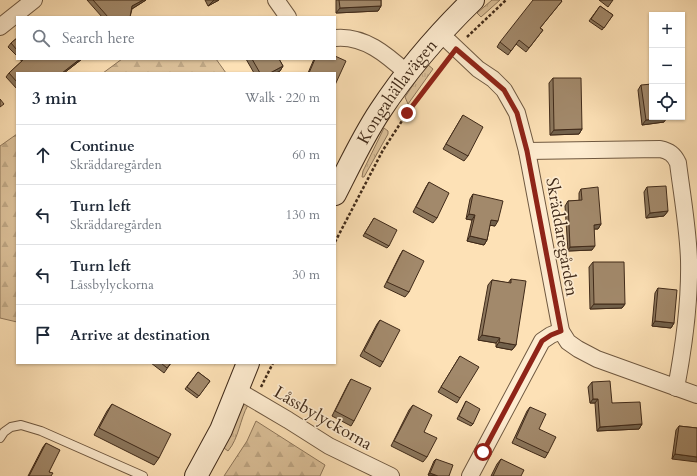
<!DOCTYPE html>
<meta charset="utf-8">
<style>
body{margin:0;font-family:Cardo,serif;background:#f2f2f3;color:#1f2937}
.controls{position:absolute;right:12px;top:12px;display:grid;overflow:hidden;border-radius:0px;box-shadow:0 1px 3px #0004}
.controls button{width:36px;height:36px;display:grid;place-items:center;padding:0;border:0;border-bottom:1px solid #e0e1e3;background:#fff;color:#1f2937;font:20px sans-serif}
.stop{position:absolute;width:12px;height:12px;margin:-9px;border:3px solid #8f2418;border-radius:50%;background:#fff}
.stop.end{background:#8f2418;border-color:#fff;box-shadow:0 1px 4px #0008}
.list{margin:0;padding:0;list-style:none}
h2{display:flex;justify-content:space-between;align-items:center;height:52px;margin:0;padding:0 16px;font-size:17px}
h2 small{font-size:13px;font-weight:400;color:#747a83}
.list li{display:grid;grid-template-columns:26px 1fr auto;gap:12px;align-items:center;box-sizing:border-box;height:60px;padding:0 16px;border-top:1px solid #e0e1e3}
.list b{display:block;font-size:15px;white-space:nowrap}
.list p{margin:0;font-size:13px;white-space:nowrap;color:#747a83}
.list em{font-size:13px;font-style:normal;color:#747a83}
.icon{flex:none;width:22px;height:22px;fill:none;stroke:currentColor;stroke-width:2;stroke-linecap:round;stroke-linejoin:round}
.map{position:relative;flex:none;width:697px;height:476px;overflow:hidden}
.search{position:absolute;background:#fff;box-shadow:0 1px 3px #0004;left:16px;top:16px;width:320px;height:44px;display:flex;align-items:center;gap:10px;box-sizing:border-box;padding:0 14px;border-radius:0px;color:#747a83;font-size:15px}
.panel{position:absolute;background:#fff;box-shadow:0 1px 3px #0004;left:16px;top:72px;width:320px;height:292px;border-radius:0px}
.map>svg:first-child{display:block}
.grass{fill:url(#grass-tufts);stroke:#8e765a}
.forest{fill:url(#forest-firs);stroke:#8e765a}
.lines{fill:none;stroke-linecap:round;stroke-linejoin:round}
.lane-casing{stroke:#6f5840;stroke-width:10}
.street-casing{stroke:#6f5840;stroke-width:18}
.secondary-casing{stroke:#402a19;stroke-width:24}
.path{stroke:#402a19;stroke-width:2.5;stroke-dasharray:3 2;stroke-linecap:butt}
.lane{stroke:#feecd0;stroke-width:8}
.street{stroke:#feecd0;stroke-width:16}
.secondary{stroke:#feecd0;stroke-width:22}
.wall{fill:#8b765c;stroke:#402a19}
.shaded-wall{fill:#71604b;stroke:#402a19}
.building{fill:#a2896b;stroke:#402a19}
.route{stroke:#8f2418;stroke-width:5}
.labels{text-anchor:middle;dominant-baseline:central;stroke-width:3.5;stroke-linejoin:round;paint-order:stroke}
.street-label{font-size:17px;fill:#402a19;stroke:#feecd0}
</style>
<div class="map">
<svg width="697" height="476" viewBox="0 0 697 476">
<defs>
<pattern id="grass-tufts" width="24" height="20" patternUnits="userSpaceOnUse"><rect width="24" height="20" fill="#ddc29b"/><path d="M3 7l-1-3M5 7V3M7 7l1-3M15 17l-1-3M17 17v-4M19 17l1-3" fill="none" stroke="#bfa785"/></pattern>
<pattern id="forest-firs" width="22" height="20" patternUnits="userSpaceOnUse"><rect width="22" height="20" fill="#ddc29b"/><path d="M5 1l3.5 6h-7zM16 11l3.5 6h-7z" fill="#bfa785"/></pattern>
</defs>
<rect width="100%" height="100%" fill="#fde1b6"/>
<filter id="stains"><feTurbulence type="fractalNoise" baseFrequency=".005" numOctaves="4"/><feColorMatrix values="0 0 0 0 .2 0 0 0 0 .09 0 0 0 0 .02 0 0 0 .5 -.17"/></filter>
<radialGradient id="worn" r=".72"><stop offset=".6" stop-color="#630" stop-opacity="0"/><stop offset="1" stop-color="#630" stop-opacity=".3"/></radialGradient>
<g class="grass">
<polygon points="492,0 500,0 481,17 477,13"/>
<polygon points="427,64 433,69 408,104 405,97"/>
<polygon points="384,128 388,131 388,134 364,177 362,177 363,171"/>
<path d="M244,402L248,405C240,419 239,438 228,451L224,448Z"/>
</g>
<g class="forest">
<polygon points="122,59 216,59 226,73 103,73"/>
<polygon points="17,134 17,322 0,318 0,146"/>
<polygon points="256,421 325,465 320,476 224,476 247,441"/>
</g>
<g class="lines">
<defs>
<polyline id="lane" points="0,438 4,432 11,427 21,425 41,431 143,476"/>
<g id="street">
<polyline points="276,0 288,17"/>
<polyline points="0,27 34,0"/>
<polyline points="440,33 478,69 493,79 504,90 517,113 527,151 561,331 568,342 578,349 597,359 697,395"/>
<path d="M335,38C364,35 387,55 407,73"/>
<path d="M527,151L660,149C669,151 674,154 678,163C682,195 688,228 689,260C690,303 684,346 676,388"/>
<polyline points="237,390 288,420 329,446 391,476"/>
<polyline points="470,476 542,341 551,335 561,331"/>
</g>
<g id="secondary">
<path id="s1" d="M335,194C349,167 362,138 380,111C407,70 438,34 473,0"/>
<polyline points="196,476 221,430 248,363"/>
</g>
</defs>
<use href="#lane" class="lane-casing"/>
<use href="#street" class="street-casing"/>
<use href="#secondary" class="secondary-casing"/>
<g class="path">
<polyline points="467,37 506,0"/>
<polyline points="335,242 383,150 411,107 447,60"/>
<polyline points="261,387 273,363"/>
</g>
<use href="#lane" class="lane"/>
<use href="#street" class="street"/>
<use href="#secondary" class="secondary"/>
</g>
<g class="wall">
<polygon points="87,0 146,0 132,9 130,17 102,17"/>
<polygon points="205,0 219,0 208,6"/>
<polygon points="336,0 381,0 381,6 378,11 336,13"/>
<polygon points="599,0 613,0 608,7"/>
<polygon points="562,1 540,28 543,30 526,52 516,44 508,55 497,47 500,42"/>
<polygon points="600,6 613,15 602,30 589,21"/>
<polygon points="17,38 17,56 8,47 11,43"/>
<polygon points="19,59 82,59 64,73 17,73 17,89 6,77 9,73 22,61"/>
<polygon points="246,59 279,59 283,66 280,71 276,73 254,73"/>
<polygon points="314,59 335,59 335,73 308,73"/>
<polygon points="553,78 582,129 579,134 550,135 549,83"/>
<polygon points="641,85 664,122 642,125 638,90"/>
<polygon points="463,115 468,156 464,161 443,149"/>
<polygon points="429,182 437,218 433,223 413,212 426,187"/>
<polygon points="647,187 668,211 664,216 646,218 644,192"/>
<polygon points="581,189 601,224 598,229 594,229 592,250 568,251 565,206 568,201 579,201 579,193"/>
<polygon points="473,194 495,226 490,225 487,240 484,245 467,241 472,220 466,219 470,199"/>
<polygon points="374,218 389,246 387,248 363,236"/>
<polygon points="403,250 409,292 405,297 384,287 400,255"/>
<polygon points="593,262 625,304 622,308 590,309 589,267"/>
<polygon points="511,279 516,345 512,350 496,347 496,343 478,340 488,285 492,280 508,283"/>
<polygon points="658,288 674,323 671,328 652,326 655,293"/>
<polygon points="380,320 383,362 380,367 360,356 377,324"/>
<polygon points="460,356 460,398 457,403 438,392"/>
<polygon points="151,363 171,363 164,373"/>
<polygon points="198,372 210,381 197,398 185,389"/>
<polygon points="351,379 354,421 351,426 332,416 348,384"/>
<polygon points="592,382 612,403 642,424 639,429 597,431 595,403 590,403 588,387"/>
<polygon points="466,401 473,424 471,426 457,419"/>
<polygon points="112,404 159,458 154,465 94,435 107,411"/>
<polygon points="413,405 424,432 427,457 423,462 391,446 409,410"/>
<polygon points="530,407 548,453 545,458 512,443 527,411"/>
<polygon points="679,426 697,428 672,459 676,430"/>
<polygon points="46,443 49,472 51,476 28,476 43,447"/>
<polygon points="436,459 449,476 430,476 428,475 434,461"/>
<polygon points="501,459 521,476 491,476 497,464"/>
</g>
<g class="shaded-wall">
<polygon points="143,0 146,0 130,10 132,6"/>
<polygon points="214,0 219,0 208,6"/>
<polygon points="381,6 378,11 336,13 340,8"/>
<polygon points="80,59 82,59 64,73 62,73"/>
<polygon points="283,66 280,71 276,73 270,73"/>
<polygon points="667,118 664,122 642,125 646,120"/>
<polygon points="582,129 579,134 550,135 554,130"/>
<polygon points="668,211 664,216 646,218 650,213"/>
<polygon points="469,214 475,215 472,220 466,219"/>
<polygon points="491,220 498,221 495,226 488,225"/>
<polygon points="601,224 598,229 591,229 594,225"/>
<polygon points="470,236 487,240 484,245 467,241"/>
<polygon points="595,246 592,250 568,251 570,247"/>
<polygon points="594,304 625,304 622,308 590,309"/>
<polygon points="655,321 674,323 671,328 652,326"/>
<polygon points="482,335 500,338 496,343 478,340"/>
<polygon points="499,342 516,345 512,350 496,347"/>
<polygon points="593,399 598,399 595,403 590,403"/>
<polygon points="642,424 639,429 597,431 600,427"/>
<polygon points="675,454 697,457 697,462 672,459"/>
<polygon points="430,473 438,476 428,475"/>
</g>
<g class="building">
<polygon points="93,0 143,0 132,6 130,17 108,17"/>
<polygon points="339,0 381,0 381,6 340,8"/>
<polygon points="533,0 561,0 562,1 540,28 543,30 529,48 519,40 511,51 500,42"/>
<polygon points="600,6 613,15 604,28 591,19"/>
<polygon points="17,38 17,50 11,43"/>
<polygon points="335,56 346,61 335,85 335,73 309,73 315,59 335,59"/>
<polygon points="24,59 80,59 62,73 17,73 17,82 9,73"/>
<polygon points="252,59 279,59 283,66 270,73 260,73"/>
<polygon points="553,78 581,78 582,129 554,130"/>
<polygon points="652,84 652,117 667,117 667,118 646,120 641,85"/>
<polygon points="0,99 4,104 0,107"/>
<polygon points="463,115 483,127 468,156 446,144"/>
<polygon points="429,182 449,193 437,218 416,207"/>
<polygon points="666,186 668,211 650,213 647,187"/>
<polygon points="598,187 601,224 594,225 595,246 570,247 568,201 582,200 581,189"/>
<polygon points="473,194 503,201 498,221 491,220 487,240 470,236 475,215 469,214"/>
<polygon points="374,218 397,230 389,246 365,233"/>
<polygon points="403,250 424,261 409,292 387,282"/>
<polygon points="593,262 624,262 625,304 594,304"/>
<polygon points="511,279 526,281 516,345 499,342 500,338 482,335 492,280 511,283"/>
<polygon points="658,288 677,290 674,323 655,321"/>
<polygon points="380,320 400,330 383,362 364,351"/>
<polygon points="460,356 479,367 460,398 441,387"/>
<polygon points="161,363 171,363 167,368"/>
<polygon points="198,372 210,381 199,396 187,387"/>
<polygon points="351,379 371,388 354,421 335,411"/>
<polygon points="610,381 612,403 640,402 642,424 600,427 598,399 593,399 592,382"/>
<polygon points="466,401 480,409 473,424 459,416"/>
<polygon points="112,404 171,434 159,458 99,428"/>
<polygon points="413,405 432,415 424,432 437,438 427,457 394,441"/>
<polygon points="530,407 546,414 539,429 556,437 548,453 516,438"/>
<polygon points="679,426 697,428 697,457 675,454"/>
<polygon points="46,443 60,450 49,472 53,473 51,476 29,476"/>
<polygon points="436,459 453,465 449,476 438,476 430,473"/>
<polygon points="501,459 524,470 521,476 493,476"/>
</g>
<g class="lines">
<polyline class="route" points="407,113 456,49 504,90 517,113 527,151 561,331 551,335 542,341 483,452"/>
</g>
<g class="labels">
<g class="street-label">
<text stroke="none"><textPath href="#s1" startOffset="120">Kongahällavägen</textPath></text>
<text transform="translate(562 237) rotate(80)">Skräddaregården</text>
<text transform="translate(323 418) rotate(30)">Låssbylyckorna</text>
</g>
</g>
<rect width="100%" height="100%" filter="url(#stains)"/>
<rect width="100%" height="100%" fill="url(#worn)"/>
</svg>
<div class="controls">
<button>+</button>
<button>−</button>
<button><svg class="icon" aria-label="locate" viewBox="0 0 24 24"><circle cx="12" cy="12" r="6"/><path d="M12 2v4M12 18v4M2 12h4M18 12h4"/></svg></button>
</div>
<div class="stop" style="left:483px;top:452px"></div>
<div class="stop end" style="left:407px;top:113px"></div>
<div class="search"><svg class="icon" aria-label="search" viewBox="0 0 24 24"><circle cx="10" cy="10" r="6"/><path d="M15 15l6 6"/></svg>Search here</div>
<section class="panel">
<h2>3 min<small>Walk · 220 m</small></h2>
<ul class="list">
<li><svg class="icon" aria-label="ahead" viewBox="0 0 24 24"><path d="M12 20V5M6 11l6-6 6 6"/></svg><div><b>Continue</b><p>Skräddaregården</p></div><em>60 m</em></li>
<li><svg class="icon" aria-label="left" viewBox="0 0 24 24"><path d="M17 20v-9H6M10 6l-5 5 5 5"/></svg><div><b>Turn left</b><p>Skräddaregården</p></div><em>130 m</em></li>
<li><svg class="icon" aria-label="left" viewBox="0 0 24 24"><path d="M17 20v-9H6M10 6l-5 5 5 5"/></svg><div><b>Turn left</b><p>Låssbylyckorna</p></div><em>30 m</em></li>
<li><svg class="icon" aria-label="arrive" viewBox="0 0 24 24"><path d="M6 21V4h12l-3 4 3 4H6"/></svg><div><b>Arrive at destination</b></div></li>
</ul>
</section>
</div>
